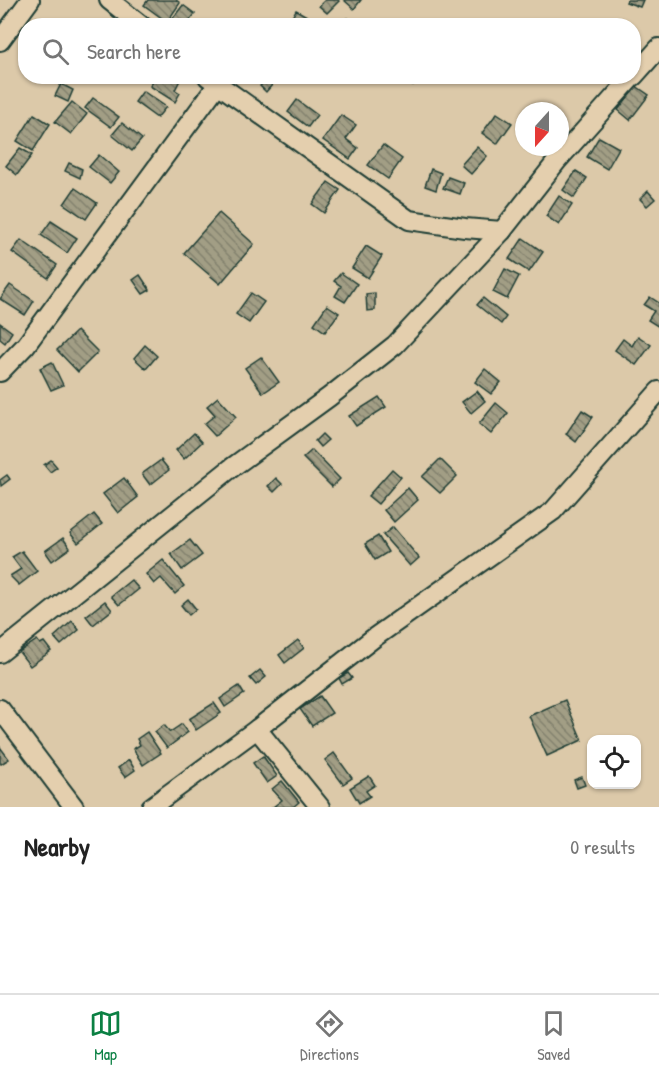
<!DOCTYPE html>
<style>
body{margin:0;font-family:"Patrick Hand",sans-serif;background:#f6f6f6;color:#222}
.controls{position:absolute;right:18px;bottom:18px;display:grid;overflow:hidden;border-radius:12px;box-shadow:0 2px 4px #0004}
.controls button{width:54px;height:54px;display:grid;place-items:center;padding:0;border:0;border-bottom:2px solid #e0e0e0;background:#fff;color:#222;font:30px sans-serif}
.compass{position:absolute;left:515px;top:102px;width:54px;height:54px;border-radius:50%;background:#fff;box-shadow:0 2px 4px #0004;rotate:201deg}
.list{margin:0;padding:0;list-style:none}
h2{display:flex;justify-content:space-between;align-items:center;height:78px;margin:0;padding:0 24px;font-size:26px}
h2 small{font-size:20px;font-weight:400;color:#767676}
.icon{flex:none;width:33px;height:33px;fill:none;stroke:currentColor;stroke-width:2;stroke-linecap:round;stroke-linejoin:round}
.map{position:relative;flex:none;width:659px;height:807px;overflow:hidden}
.search{position:absolute;background:#fff;box-shadow:0 2px 4px #0004;left:18px;right:18px;top:18px;height:66px;display:flex;align-items:center;gap:15px;box-sizing:border-box;padding:0 21px;border-radius:24px;color:#767676;font-size:22px}
.sheet{height:186px;background:#fff}
nav{display:flex;justify-content:space-around;align-items:center;box-sizing:border-box;height:84px;border-top:2px solid #e0e0e0;background:#fff;font-size:16px;color:#767676}
nav a{display:grid;justify-items:center;gap:3px}
nav .on{color:#0b8043}
.map>svg:first-child{display:block}
.building{fill:url(#building-back-hatch);stroke:#1f3d34;stroke-width:1.5}
.lines{fill:none;stroke-linecap:round;stroke-linejoin:round}
.street-casing{stroke:#1f3d34;stroke-width:22}
.street{stroke:#e4cfae;stroke-width:18}
</style>
<div class="map">
<svg width="659" height="807" viewBox="0 0 659 807">
<defs>
<pattern id="building-back-hatch" width="6" height="6" patternUnits="userSpaceOnUse" patternTransform="scale(1.5)"><rect width="6" height="6" fill="#a29e85"/><path d="M-1 5l2 2M0 0l6 6M5-1l2 2" fill="none" stroke="#83826e"/></pattern>
</defs>
<rect width="100%" height="100%" fill="#dcc9a9"/>
<filter id="ink" filterUnits="userSpaceOnUse"><feTurbulence type="fractalNoise" baseFrequency=".0167" numOctaves="2"/><feDisplacementMap in="SourceGraphic" scale="12" xChannelSelector="R" yChannelSelector="G"/><feConvolveMatrix kernelMatrix="1 2 1 2 8 2 1 2 1" color-interpolation-filters="sRGB"/></filter>
<g filter="url(#ink)">
<g class="building">
<polygon points="148,0 176,0 180,3 167,22 144,5"/>
<polygon points="325,0 338,0 339,1 327,13 319,6"/>
<polygon points="344,0 361,0 354,9"/>
<polygon points="627,0 643,0 640,7 626,2"/>
<polygon points="183,5 195,14 187,24 190,26 167,26"/>
<polygon points="296,10 307,16 302,26 287,26"/>
<polygon points="348,18 357,26 341,26"/>
<polygon points="156,76 175,76 180,80 175,90 180,93 175,102 150,86"/>
<polygon points="402,76 419,76 413,85"/>
<polygon points="267,79 272,85 266,92 260,86"/>
<polygon points="61,84 73,90 68,102 55,96"/>
<polygon points="636,86 649,95 630,120 618,110"/>
<polygon points="143,91 166,107 157,118 135,102"/>
<polygon points="93,98 119,117 111,127 85,108"/>
<polygon points="297,100 317,115 308,127 288,112"/>
<polygon points="72,102 87,114 71,134 55,122"/>
<polygon points="497,113 512,123 497,144 482,133"/>
<polygon points="34,114 50,124 33,151 17,141"/>
<polygon points="341,115 356,125 346,139 358,148 350,159 323,140"/>
<polygon points="122,123 142,139 132,151 112,135"/>
<polygon points="599,137 619,148 607,169 587,157"/>
<polygon points="383,145 402,159 388,179 368,165"/>
<polygon points="477,147 487,156 471,174 461,165"/>
<polygon points="20,148 32,155 17,175 6,166"/>
<polygon points="99,155 119,172 110,183 89,167"/>
<polygon points="69,163 82,169 80,178 65,171"/>
<polygon points="431,169 441,173 436,190 425,186"/>
<polygon points="576,171 587,178 574,198 563,190"/>
<polygon points="448,177 464,183 460,194 443,188"/>
<polygon points="328,182 340,190 324,213 312,204"/>
<polygon points="75,188 97,203 86,219 64,204"/>
<polygon points="648,191 655,199 647,206 640,199"/>
<polygon points="559,196 572,205 559,225 546,216"/>
<polygon points="219,213 254,244 220,284 184,253"/>
<polygon points="51,221 77,238 67,253 41,235"/>
<polygon points="523,238 543,252 529,272 509,259"/>
<polygon points="21,240 57,265 48,278 12,252"/>
<polygon points="366,246 382,256 368,278 352,268"/>
<polygon points="505,269 519,276 507,299 493,292"/>
<polygon points="341,273 357,284 345,302 335,296 341,286 334,281"/>
<polygon points="140,275 150,290 143,294 133,280"/>
<polygon points="10,285 34,301 25,315 0,299"/>
<polygon points="251,293 264,302 249,323 236,314"/>
<polygon points="375,293 375,310 367,311 366,294"/>
<polygon points="650,297 659,303 659,327 648,320 654,311 644,305"/>
<polygon points="483,298 506,317 501,324 477,305"/>
<polygon points="327,305 339,313 325,332 314,324"/>
<polygon points="0,323 12,332 5,343 0,339"/>
<polygon points="77,331 98,352 78,372 57,350"/>
<polygon points="638,336 651,345 636,365 615,350 623,339 632,346"/>
<polygon points="145,345 157,356 146,369 134,358"/>
<polygon points="261,357 279,382 263,393 245,368"/>
<polygon points="52,362 63,385 51,390 40,368"/>
<polygon points="485,369 501,382 491,394 475,382"/>
<polygon points="477,391 485,401 471,413 462,402"/>
<polygon points="218,397 236,417 215,436 204,424 215,415 207,406"/>
<polygon points="379,397 386,407 356,426 349,416"/>
<polygon points="496,403 508,413 491,434 479,424"/>
<polygon points="582,410 593,417 576,442 566,434"/>
<polygon points="194,433 202,442 184,459 176,450"/>
<polygon points="322,434 328,440 320,447 315,441"/>
<polygon points="312,450 340,479 332,487 303,458"/>
<polygon points="440,459 457,476 440,493 422,477"/>
<polygon points="51,460 57,467 50,472 44,465"/>
<polygon points="161,460 169,470 150,485 142,474"/>
<polygon points="392,469 401,477 378,504 368,496"/>
<polygon points="7,475 10,479 1,486 0,480"/>
<polygon points="124,478 138,497 118,513 103,494"/>
<polygon points="276,478 282,484 274,492 268,486"/>
<polygon points="408,488 418,500 394,522 384,510"/>
<polygon points="94,514 102,524 78,543 70,533"/>
<polygon points="393,527 419,558 410,566 383,535"/>
<polygon points="378,536 388,552 375,560 365,544"/>
<polygon points="63,538 70,548 52,561 45,551"/>
<polygon points="190,540 202,555 182,570 171,554"/>
<polygon points="22,551 37,571 19,585 10,576 21,569 12,557"/>
<polygon points="163,560 184,586 175,594 161,578 154,584 146,574"/>
<polygon points="131,580 139,589 119,605 111,596"/>
<polygon points="188,599 196,609 189,615 181,605"/>
<polygon points="105,601 112,610 93,625 86,616"/>
<polygon points="72,621 79,630 61,645 54,637"/>
<polygon points="37,640 40,644 44,642 51,651 30,666 19,652"/>
<polygon points="298,640 304,648 285,663 279,655"/>
<polygon points="260,670 266,677 256,685 250,678"/>
<polygon points="348,673 352,678 342,684 339,678"/>
<polygon points="239,686 244,694 225,707 220,699"/>
<polygon points="320,696 332,713 312,726 300,709"/>
<polygon points="565,700 582,740 547,756 529,716"/>
<polygon points="214,703 221,713 196,730 189,719"/>
<polygon points="182,724 188,732 167,748 155,732 164,725 170,732"/>
<polygon points="147,732 161,753 143,765 133,749 140,745 137,739"/>
<polygon points="0,747 9,759 1,764 0,763"/>
<polygon points="334,753 352,778 343,784 325,760"/>
<polygon points="263,756 277,776 267,783 253,763"/>
<polygon points="129,760 135,770 125,777 118,768"/>
<polygon points="369,776 375,785 366,791 370,796 359,803 350,788"/>
<polygon points="582,777 585,785 577,788 574,780"/>
<polygon points="282,781 299,802 293,807 273,807 282,800 272,789"/>
</g>
<g class="lines">
<defs>
<g id="street">
<polyline points="109,0 142,26"/>
<polyline points="0,41 30,0"/>
<polyline points="634,76 659,48"/>
<polyline points="208,77 409,220 465,228 502,231"/>
<polyline points="0,372 26,345 218,84"/>
<polyline points="0,653 230,469 329,397 395,345 502,231 557,161 633,76"/>
<polyline points="0,709 74,807"/>
<polyline points="257,729 320,807"/>
<polyline points="151,807 257,729 375,637 553,511 659,391"/>
</g>
</defs>
<use href="#street" class="street-casing"/>
<use href="#street" class="street"/>
</g>
</g>
</svg>
<div class="controls">
<button><svg class="icon" aria-label="locate" viewBox="0 0 24 24"><circle cx="12" cy="12" r="6"/><path d="M12 2v4M12 18v4M2 12h4M18 12h4"/></svg></button>
</div>
<svg class="compass" viewBox="-18 -18 36 36"><path d="M0-13l5 13h-10z" fill="#e53935"/><path d="M0 13l5-13h-10z" fill="#767676"/></svg>
<div class="search"><svg class="icon" aria-label="search" viewBox="0 0 24 24"><circle cx="10" cy="10" r="6"/><path d="M15 15l6 6"/></svg>Search here</div>
</div>
<section class="sheet">
<h2>Nearby<small>0 results</small></h2>
<ul class="list">
</ul>
</section>
<nav>
<a class="on"><svg class="icon" aria-label="map" viewBox="0 0 24 24"><path d="M3 6l6-2 6 2 6-2v14l-6 2-6-2-6 2zM9 4v14M15 6v14"/></svg>Map</a>
<a><svg class="icon" aria-label="directions" viewBox="0 0 24 24"><path d="M12 3l9 9-9 9-9-9zM9 14v-3h6M13 9l2 2-2 2"/></svg>Directions</a>
<a><svg class="icon" aria-label="saved" viewBox="0 0 24 24"><path d="M7 4h10v16l-5-4-5 4z"/></svg>Saved</a>
</nav>
